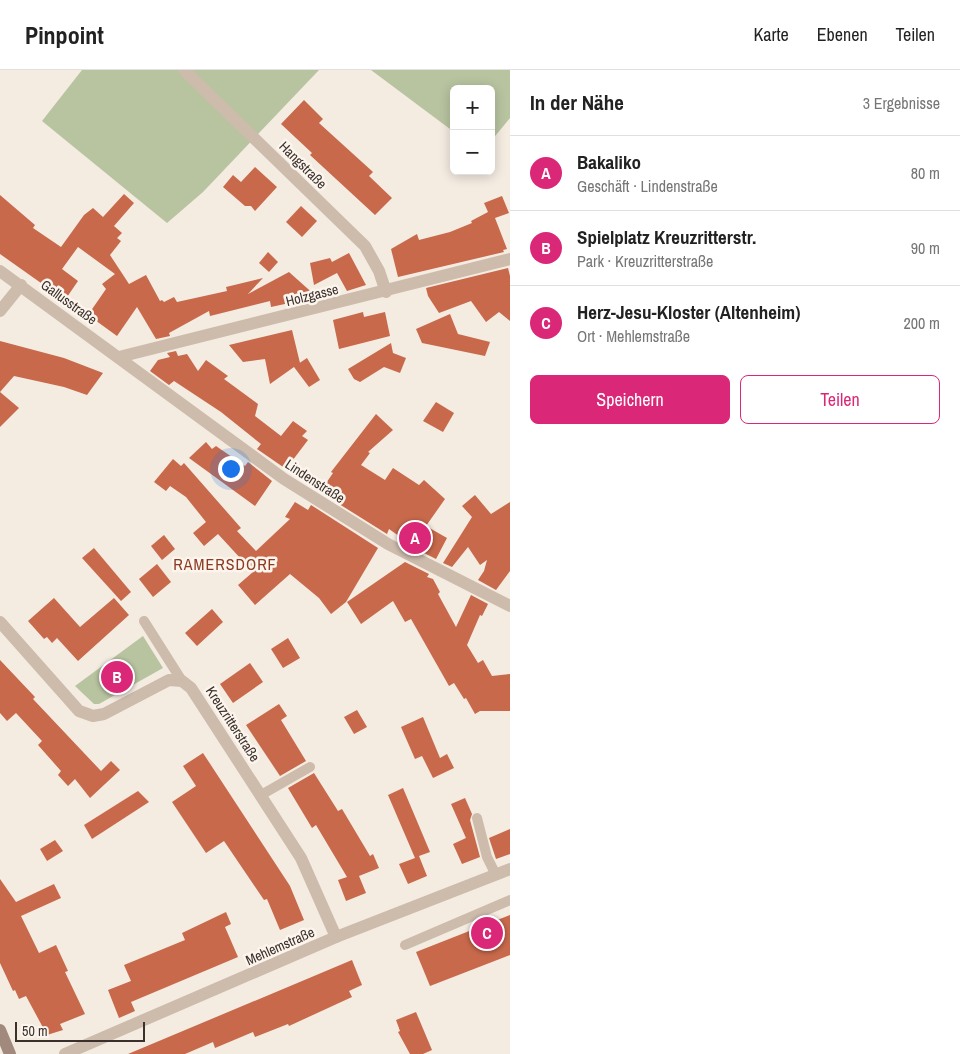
<!DOCTYPE html>
<html lang="de">
<meta charset="utf-8">
<style>
body{margin:0;font-family:"Archivo Narrow",sans-serif;background:#f6f6f6;color:#222}
.controls{position:absolute;right:15px;top:15px;display:grid;overflow:hidden;border-radius:8px;box-shadow:0 2px 12px #0003}
.controls button{width:45px;height:45px;display:grid;place-items:center;padding:0;border:0;border-bottom:1px solid #e0e0e0;background:#fff;color:#222;font:25px sans-serif}
.scale{position:absolute;left:15px;bottom:12px;width:130px;box-sizing:border-box;padding-left:5px;border:2px solid #3b302b;border-top:0;font-size:14px;line-height:18px;white-space:nowrap;color:#3b302b;-webkit-text-stroke:4px #fbf5ee;paint-order:stroke}
.you{position:absolute;left:230px;top:398px;width:18px;height:18px;margin:-12px;border:4px solid #fff;border-radius:50%;background:#1a73e8;box-shadow:0 0 0 8px #1a73e833}
.badge{display:grid;place-items:center;width:32px;height:32px;border-radius:50%;background:#db2777;color:#fff;font-size:16px;font-weight:700}
.pin{position:absolute;translate:-50% -50%;border:2px solid #fff;box-shadow:0 1px 5px #0006}
.list{margin:0;padding:0;list-style:none}
h2{display:flex;justify-content:space-between;align-items:center;height:65px;margin:0;padding:0 20px;font-size:21px}
h2 small{font-size:16px;font-weight:400;color:#767676}
.list li{display:grid;grid-template-columns:32px 1fr auto;gap:15px;align-items:center;box-sizing:border-box;height:75px;padding:0 20px;border-top:1px solid #e0e0e0}
.list b{display:block;font-size:19px;white-space:nowrap}
.list p{margin:0;font-size:16px;white-space:nowrap;color:#767676}
.list em{font-size:16px;font-style:normal;color:#767676}
.actions{display:flex;gap:10px;padding:15px 20px}
.actions a{flex:1;padding:11px 0;border:1px solid #db2777;border-radius:8px;text-align:center;font-size:18px;color:#db2777}
.actions .main{background:#db2777;color:#fff}
.map{position:relative;flex:none;width:510px;height:984px;overflow:hidden}
header{display:flex;align-items:center;gap:30px;box-sizing:border-box;height:70px;padding:0 25px;background:#fff;border-bottom:1px solid #e0e0e0}
header strong{font-size:24px}
nav{display:flex;gap:28px;margin-inline-start:auto;font-size:18px}
main{display:flex}
aside{flex:1;background:#fff}
.map>svg:first-child{display:block}
.green{fill:#b8c4a0}
.building{fill:#c8694b}
.lines{fill:none;stroke-linecap:round;stroke-linejoin:round}
.service{stroke:#cdbbac;stroke-width:10}
.minor{stroke:#cdbbac;stroke-width:12}
.secondary{stroke:#a18a7d;stroke-width:12}
.labels{text-anchor:middle;dominant-baseline:central;stroke-width:5;stroke-linejoin:round;paint-order:stroke}
.street-label{font-size:14px;fill:#3b302b;stroke:#fbf5ee}
.quarter-label{font-size:16px;letter-spacing:1px;fill:#8c3b22;stroke:#fbf5ee}
</style>
<header>
<strong>Pinpoint</strong>
<nav><a>Karte</a><a>Ebenen</a><a>Teilen</a></nav>
</header>
<main>
<div class="map">
<svg width="510" height="984" viewBox="0 0 510 984">
<rect width="100%" height="100%" fill="#f4ebe1"/>
<g class="green">
<polygon points="82,0 319,0 203,122 167,153 42,51"/>
<polygon points="371,0 510,0 510,48 491,71 491,19 454,19 454,62"/>
<polygon points="143,566 163,598 99,634 94,634 75,616"/>
</g>
<g class="building">
<polygon points="304,30 323,49 319,53 373,102 369,106 392,128 375,145 310,85 312,83 281,54"/>
<polygon points="255,97 277,117 255,141 251,136 245,136 223,117 233,105 241,112"/>
<polygon points="124,124 134,133 114,156 122,163 117,168 121,171 110,185 129,214 146,205 160,231 162,230 164,232 174,227 177,232 227,221 226,217 263,208 248,224 289,202 317,227 271,237 270,231 210,246 209,241 169,263 170,266 156,269 137,237 117,266 88,245 106,219 102,214 115,204 78,177 62,199 78,211 65,230 0,184 0,125 35,155 33,158 61,177 84,145 93,138 103,147"/>
<polygon points="502,126 509,143 495,148 507,179 503,180 504,182 398,207 391,179 417,164 419,170 450,162 472,153 471,151 488,142 484,133"/>
<polygon points="301,136 317,151 302,167 286,152"/>
<polygon points="268,182 278,192 269,202 259,193"/>
<polygon points="349,183 366,215 347,221 337,203 314,215 310,193 330,188 332,192"/>
<polygon points="508,198 510,206 510,251 499,242 486,252 471,231 439,243 428,226 426,218"/>
<polygon points="363,242 364,247 385,242 390,266 339,279 333,250"/>
<polygon points="450,244 458,264 490,272 485,286 422,273 416,259"/>
<polygon points="292,260 300,293 295,296 307,288 320,310 309,317 294,297 270,314 265,289 243,292 229,275"/>
<polygon points="0,271 64,288 103,303 87,325 64,317 14,306 0,322 19,338 0,357"/>
<polygon points="391,273 393,283 406,288 400,303 384,297 360,312 354,309 348,299"/>
<polygon points="176,281 178,286 187,284 198,301 206,290 228,306 224,309 258,334 255,346 281,366 293,351 307,361 302,366 308,370 286,399 257,379 261,374 221,342 174,311 169,315 150,301 158,290 170,287 167,283"/>
<polygon points="436,332 454,343 443,362 423,351"/>
<polygon points="376,344 393,360 368,382 370,383 361,395 385,410 393,398 419,415 424,410 445,429 426,456 447,468 436,489 420,481 389,459 387,464 320,422 333,403 331,402"/>
<polygon points="206,372 212,379 216,376 245,396 248,392 272,411 255,436 189,388"/>
<polygon points="173,389 181,396 184,393 241,458 237,461 256,481 290,449 285,447 295,432 308,440 311,435 378,478 346,532 331,544 319,528 290,504 255,535 238,515 253,502 218,464 204,476 193,463 206,452 186,427 170,416 166,421 154,412"/>
<polygon points="475,425 491,444 510,432 510,501 496,520 478,510 484,501 487,490 480,495 468,477 452,497 443,493 472,447 462,436"/>
<polygon points="164,465 175,479 162,490 151,476"/>
<polygon points="94,478 131,522 121,531 82,488"/>
<polygon points="405,492 429,504 427,507 433,509 440,522 438,524 456,557 471,525 488,534 482,546 480,545 467,575 478,593 483,590 492,606 510,604 510,641 480,641 475,644 466,628 464,629 454,613 449,616 411,549 405,552 393,531 361,554 347,532"/>
<polygon points="157,494 171,512 153,527 139,509"/>
<polygon points="54,528 80,557 114,528 129,545 78,591 57,568 52,573 47,567 44,569 28,551"/>
<polygon points="212,539 223,552 197,576 185,563"/>
<polygon points="288,568 300,588 283,598 271,579"/>
<polygon points="0,590 35,627 33,629 101,701 111,691 120,700 90,728 75,709 68,716 58,705 61,701 38,675 42,671 16,643 7,651 0,643"/>
<polygon points="250,593 263,612 233,633 220,614"/>
<polygon points="279,634 287,646 281,650 306,691 280,706 246,655"/>
<polygon points="357,640 367,657 354,664 344,647"/>
<polygon points="423,647 440,688 447,684 454,698 433,708 422,686 415,689 401,657"/>
<polygon points="203,683 290,816 304,850 280,860 267,829 264,830 224,771 206,783 172,732 196,716 183,696"/>
<polygon points="314,703 338,741 342,739 370,786 373,784 379,798 359,806 366,823 346,831 338,810 347,807 316,755 312,758 288,718"/>
<polygon points="403,718 430,782 419,786 427,806 408,814 399,794 415,788 388,725"/>
<polygon points="138,721 149,732 92,769 84,755"/>
<polygon points="465,728 472,744 470,750 480,787 462,794 453,774 466,768 451,734"/>
<polygon points="510,759 510,784 496,789 489,768"/>
<polygon points="55,770 63,781 47,791 40,779"/>
<polygon points="0,809 16,832 54,814 61,828 21,846 39,883 56,875 68,901 65,902 85,944 60,954 63,960 47,965 26,926 19,929 15,920 13,921 0,893"/>
<polygon points="226,842 231,854 225,857 238,887 131,932 135,941 119,948 108,920 131,911 124,895 185,870 182,863"/>
<polygon points="510,845 510,885 430,916 416,882"/>
<polygon points="352,890 362,915 349,921 352,927 289,956 288,954 255,967 253,962 215,978 213,972 185,984 128,984"/>
<polygon points="416,942 432,980 423,984 410,984 398,962 400,961 396,950"/>
</g>
<g class="lines">
<g class="service">
<polyline points="144,551 182,611"/>
<polyline points="261,725 310,697"/>
<polyline points="477,748 487,787 496,805"/>
<polyline points="405,875 510,830"/>
</g>
<g class="minor">
<polyline points="184,0 365,176 379,201 386,222"/>
<polyline points="0,201 284,409 388,474 510,536"/>
<polyline points="0,241 21,215"/>
<polyline points="119,287 510,189"/>
<polyline points="0,552 79,641 93,646 104,644 169,610 182,611 191,618 301,788 336,867"/>
<polyline points="65,984 336,867 510,799"/>
</g>
<polyline class="secondary" points="0,960 10,984"/>
</g>
<g class="labels">
<g class="street-label">
<text transform="translate(303 95) rotate(45)">Hangstraße</text>
<text transform="translate(312 225) rotate(-14)">Holzgasse</text>
<text transform="translate(69 232) rotate(36)">Gallusstraße</text>
<text transform="translate(315 411) rotate(33)">Lindenstraße</text>
<text transform="translate(233 654) rotate(57)">Kreuzritterstraße</text>
<text transform="translate(280 876) rotate(-24)">Mehlemstraße</text>
</g>
<g class="quarter-label">
<text x="225" y="494">RAMERSDORF</text>
</g>
</g>
</svg>
<div class="controls">
<button>+</button>
<button>−</button>
</div>
<div class="scale">50 m</div>
<div class="you"></div>
<div class="pin badge" style="left:415px;top:468px">A</div>
<div class="pin badge" style="left:117px;top:607px">B</div>
<div class="pin badge" style="left:487px;top:863px">C</div>
</div>
<aside>
<h2>In der Nähe<small>3 Ergebnisse</small></h2>
<ul class="list">
<li><span class="badge">A</span><div><b>Bakaliko</b><p>Geschäft · Lindenstraße</p></div><em>80 m</em></li>
<li><span class="badge">B</span><div><b>Spielplatz Kreuzritterstr.</b><p>Park · Kreuzritterstraße</p></div><em>90 m</em></li>
<li><span class="badge">C</span><div><b>Herz-Jesu-Kloster (Altenheim)</b><p>Ort · Mehlemstraße</p></div><em>200 m</em></li>
</ul>
<div class="actions"><a class="main">Speichern</a><a>Teilen</a></div>
</aside>
</main>
